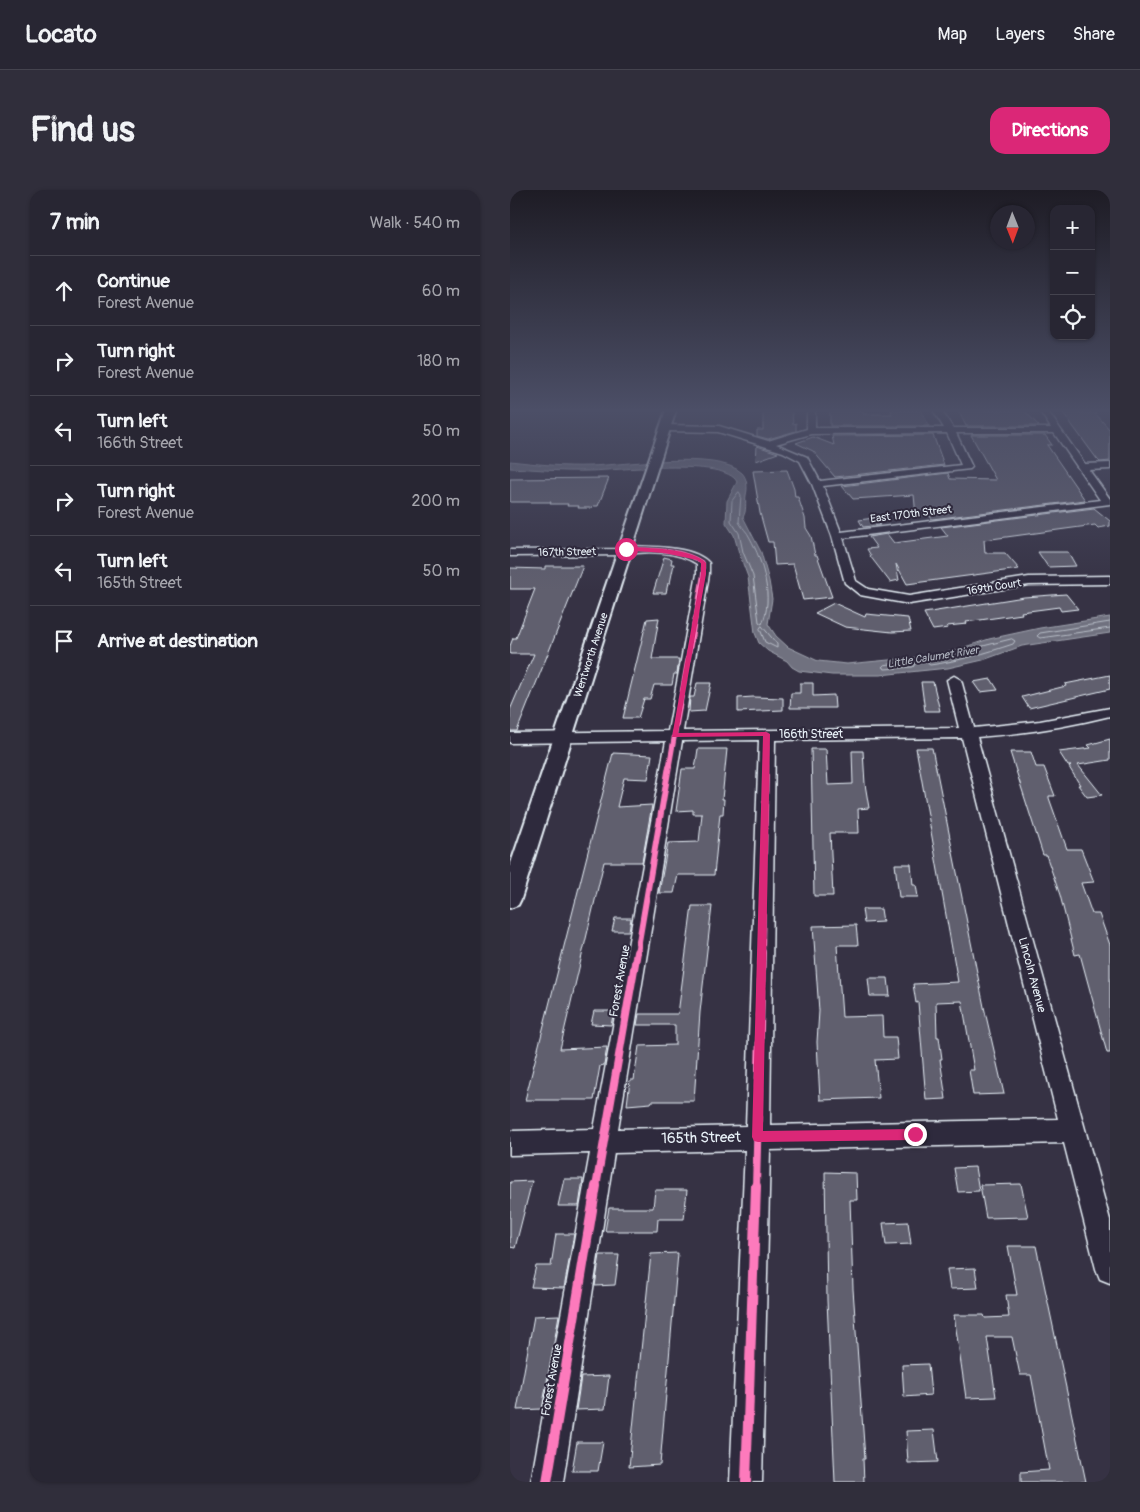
<!DOCTYPE html>
<meta charset="utf-8">
<style>
body{margin:0;font-family:Pangolin,sans-serif;background:#302e3b;color:#f1f3f6}
.controls{position:absolute;right:15px;top:15px;display:grid;overflow:hidden;border-radius:10px;box-shadow:0 1px 4px #0004}
.controls button{width:45px;height:45px;display:grid;place-items:center;padding:0;border:0;border-bottom:1px solid #44434e;background:#282633;color:#f1f3f6;font:25px sans-serif}
.compass{position:absolute;left:480px;top:15px;width:45px;height:45px;border-radius:50%;background:#282633;box-shadow:0 1px 4px #0004;rotate:179deg}
.stop{position:absolute;width:15px;height:15px;margin:-11px;border:4px solid #db2777;border-radius:50%;background:#fff}
.stop.end{background:#db2777;border-color:#fff;box-shadow:0 1px 5px #0008}
.list{margin:0;padding:0;list-style:none}
h2{display:flex;justify-content:space-between;align-items:center;height:65px;margin:0;padding:0 20px;font-size:21px}
h2 small{font-size:16px;font-weight:400;color:#a5a5ac}
.list li{display:grid;grid-template-columns:32px 1fr auto;gap:15px;align-items:center;box-sizing:border-box;height:70px;padding:0 20px;border-top:1px solid #44434e}
.list b{display:block;font-size:19px;white-space:nowrap}
.list p{margin:0;font-size:16px;white-space:nowrap;color:#a5a5ac}
.list em{font-size:16px;font-style:normal;color:#a5a5ac}
.icon{flex:none;width:28px;height:28px;fill:none;stroke:currentColor;stroke-width:2;stroke-linecap:round;stroke-linejoin:round}
.map{position:relative;flex:none;width:600px;height:1292px;overflow:hidden;border-radius:15px}
header{display:flex;align-items:center;gap:30px;box-sizing:border-box;height:70px;padding:0 25px;background:#282633;border-bottom:1px solid #44434e}
header strong{font-size:24px}
nav{display:flex;gap:28px;margin-inline-start:auto;font-size:18px}
.intro{display:flex;align-items:center;justify-content:space-between;box-sizing:border-box;height:120px;padding:0 30px}
h1{margin:0;font-size:35px}
.button{padding:12px 22px;border-radius:15px;background:#db2777;color:#fff;font-size:18px;font-weight:700}
main{display:flex;gap:30px;padding:0 30px}
aside{flex:1;background:#282633;border-radius:15px;box-shadow:0 1px 4px #0004}
.map>svg:first-child{display:block}
.water{fill:#70717f;stroke:#a0a4af}
.lines{fill:none;stroke-linecap:round;stroke-linejoin:round}
.shore{stroke:#b8bec8;stroke-width:1}
.building{fill:#605e6e;stroke:#e8f1f8}
.minor-casing{stroke:#e8f1f8;stroke-width:3}
.tertiary-casing{stroke:#e8f1f8;stroke-width:4}
.minor{fill:#2f2a3d;fill-rule:evenodd}
.tertiary{fill:#2f2a3d;fill-rule:evenodd}
.cycleway-far4-casing{stroke:#2f2a3d;stroke-width:5.5}
.cycleway-far3-casing{stroke:#2f2a3d;stroke-width:8}
.cycleway-far2-casing{stroke:#2f2a3d;stroke-width:9}
.cycleway-far1-casing{stroke:#2f2a3d;stroke-width:11}
.cycleway-casing{stroke:#2f2a3d;stroke-width:13}
.cycleway-far4{stroke:#fd7abc;stroke-width:4}
.cycleway-far3{stroke:#fd7abc;stroke-width:5}
.cycleway-far2{stroke:#fd7abc;stroke-width:6}
.cycleway-far1{stroke:#fd7abc;stroke-width:8}
.cycleway{stroke:#fd7abc;stroke-width:10}
.route{fill:#db2777}
.labels{text-anchor:middle;dominant-baseline:central;stroke-width:4;stroke-linejoin:round;paint-order:stroke}
.far-street-label{font-size:11px;fill:#e8f1f8;stroke:#2f2a3d}
.far-water-label{font-size:11px;font-style:italic;fill:#b2b7c2;stroke:#2f2a3d}
.street-label{font-size:12px;fill:#e8f1f8;stroke:#2f2a3d}
.near-street-label{font-size:15px;fill:#e8f1f8;stroke:#2f2a3d}
</style>
<header>
<strong>Locato</strong>
<nav><a>Map</a><a>Layers</a><a>Share</a></nav>
</header>
<div class="intro"><h1>Find us</h1><a class="button">Directions</a></div>
<main>
<aside>
<h2>7 min<small>Walk · 540 m</small></h2>
<ul class="list">
<li><svg class="icon" aria-label="ahead" viewBox="0 0 24 24"><path d="M12 20V5M6 11l6-6 6 6"/></svg><div><b>Continue</b><p>Forest Avenue</p></div><em>60 m</em></li>
<li><svg class="icon" aria-label="right" viewBox="0 0 24 24"><path d="M7 20v-9h11M14 6l5 5-5 5"/></svg><div><b>Turn right</b><p>Forest Avenue</p></div><em>180 m</em></li>
<li><svg class="icon" aria-label="left" viewBox="0 0 24 24"><path d="M17 20v-9H6M10 6l-5 5 5 5"/></svg><div><b>Turn left</b><p>166th Street</p></div><em>50 m</em></li>
<li><svg class="icon" aria-label="right" viewBox="0 0 24 24"><path d="M7 20v-9h11M14 6l5 5-5 5"/></svg><div><b>Turn right</b><p>Forest Avenue</p></div><em>200 m</em></li>
<li><svg class="icon" aria-label="left" viewBox="0 0 24 24"><path d="M17 20v-9H6M10 6l-5 5 5 5"/></svg><div><b>Turn left</b><p>165th Street</p></div><em>50 m</em></li>
<li><svg class="icon" aria-label="arrive" viewBox="0 0 24 24"><path d="M6 21V4h12l-3 4 3 4H6"/></svg><div><b>Arrive at destination</b></div></li>
</ul>
</aside>
<div class="map">
<svg width="600" height="1292" viewBox="0 0 600 1292">
<rect width="100%" height="100%" fill="#363244"/>
<filter id="ink" filterUnits="userSpaceOnUse"><feTurbulence type="fractalNoise" baseFrequency=".02" numOctaves="2"/><feDisplacementMap in="SourceGraphic" scale="10" xChannelSelector="R" yChannelSelector="G"/><feConvolveMatrix kernelMatrix="1 2 1 2 8 2 1 2 1" color-interpolation-filters="sRGB"/></filter>
<g filter="url(#ink)">
<path class="water" d="M0,271C27,274 54,277 80,276C113,275 208,260 232,283C237,288 238,298 236,305C235,312 237,321 233,327L251,362L259,391L262,409L258,434L266,446L278,457L308,471L337,474L410,467L440,462L479,449L530,438L600,427V443L512,456L473,470L438,478L370,485H322L289,481L282,477L277,471L258,461L249,453L245,443L238,387L229,363L224,345L216,333L217,311L227,292C216,267 103,281 77,281C52,282 26,279 0,278Z"/>
<g class="lines">
<g class="shore">
<path d="M229,302L231,305L229,332C232,338 237,341 240,348C253,372 264,408 252,434L249,432L243,386L233,362L229,343L221,331L222,311Z"/>
<polyline points="600,432 530,443 527,446 530,448 600,438"/>
<polygon points="252,436 267,454 267,458 255,452 250,439"/>
<path d="M502,449L505,451L503,454C476,463 449,471 420,475L417,473L419,470Z"/>
<polygon points="402,472 405,474 403,477 375,479 372,477 374,475"/>
</g>
</g>
<g class="building">
<polygon points="253,220 282,220 283,234 286,233 286,241 258,249 247,246 247,240 253,240"/>
<polygon points="320,220 352,220 353,224 382,224 381,220 411,220 419,236 320,236"/>
<polygon points="448,220 514,220 529,236 456,236"/>
<polygon points="551,220 567,220 571,223 585,223 600,240 600,271 590,272 587,269"/>
<polygon points="423,245 434,275 325,287 303,261 286,253 303,247 324,255 322,246"/>
<polygon points="461,245 535,245 542,255 537,255 575,310 422,329 419,325 406,326 404,305 343,309 332,296 438,283 440,289 486,290"/>
<polygon points="247,256 268,263 246,271"/>
<polygon points="277,280 284,299 285,307 288,307 295,328 296,338 301,346 305,365 307,365 322,407 293,410 283,374 265,375 263,352 258,352 250,323 243,281"/>
<polygon points="99,288 88,316 83,316 82,318 68,318 69,316 57,316 58,314 40,314 41,312 0,312 0,289"/>
<polygon points="584,318 600,331 600,336 588,338 585,335 474,350 475,363 495,363 509,379 397,394 386,374 389,390 380,392 360,366 361,366 357,359 367,358 359,347 377,344 384,353 438,346 431,337"/>
<polygon points="364,328 370,335 353,337 349,330"/>
<polygon points="528,362 558,362 566,376 538,377"/>
<polygon points="154,367 162,369 161,374 164,374 160,393 158,393 156,403 143,403"/>
<polygon points="35,376 73,376 7,541 0,541 0,520 24,464 0,464 0,456 3,448 6,448 25,399 0,399 0,378 35,379"/>
<polygon points="556,404 568,419 551,421 549,417 511,422 512,424 456,432 457,434 437,436 438,438 423,440 414,423 514,407"/>
<polygon points="324,413 355,427 356,424 398,428 401,441 382,442 335,437 305,423"/>
<polygon points="149,428 142,469 169,469 167,484 164,484 162,495 144,495 140,509 134,509 128,528 113,528 137,429"/>
<polygon points="600,485 600,499 519,518 512,507 556,496 555,494"/>
<polygon points="481,489 488,500 470,502 463,492"/>
<polygon points="411,492 423,492 430,521 415,521"/>
<polygon points="187,493 201,493 195,521 179,522 180,507 184,507"/>
<polygon points="290,493 303,493 303,506 324,505 325,518 280,518 281,503 290,503"/>
<polygon points="243,507 273,508 273,520 228,522 228,508"/>
<polygon points="600,549 600,570 568,575 592,605 577,607 568,595 570,595 559,577 561,576 558,576 549,562 581,558 578,555"/>
<polygon points="406,558 422,558 474,817 494,904 463,905 459,880 464,880 452,811 426,812 427,847 429,847 432,869 430,869 436,909 416,910 408,812 406,813 403,794 448,792"/>
<polygon points="188,559 217,559 212,609 214,609 213,624 210,624 204,685 168,685 164,703 149,703 158,653 189,652 192,624 183,624 183,620 166,621 172,579 185,579"/>
<polygon points="301,559 316,559 318,595 343,594 342,561 353,561 355,594 359,618 348,619 349,643 320,643 323,706 304,706"/>
<polygon points="500,562 521,562 526,577 534,577 545,606 539,606 539,608 557,659 571,659 584,692 571,693 582,724 589,724 600,755 600,863 597,863 570,764 565,765 550,705 536,665 533,665"/>
<polygon points="103,563 142,565 138,589 114,588 107,617 142,615 132,672 94,672 50,859 97,857 94,875 90,876 84,910 15,910"/>
<polygon points="385,674 401,674 403,695 406,695 408,707 389,707"/>
<polygon points="182,716 202,716 190,822 184,911 142,911 141,913 117,915 120,890 124,890 129,856 165,855 165,835 127,835 129,824 168,824"/>
<polygon points="352,719 371,719 373,732 354,733"/>
<polygon points="105,728 121,728 119,741 102,741"/>
<polygon points="346,735 348,755 327,755 332,827 372,826 373,847 386,847 388,869 365,870 369,908 310,910 307,852 309,821 303,736"/>
<polygon points="358,788 378,788 380,806 360,806"/>
<polygon points="84,821 104,821 101,835 81,834"/>
<polygon points="465,977 469,1001 448,1002 444,978"/>
<polygon points="315,982 346,983 347,1010 340,1010 343,1099 355,1269 353,1269 354,1292 325,1292 317,1110"/>
<polygon points="54,989 73,989 69,1016 48,1016"/>
<polygon points="22,991 5,1058 0,1057 0,992"/>
<polygon points="511,994 518,1027 476,1028 470,995"/>
<polygon points="145,1000 177,1000 174,1029 148,1029 147,1041 95,1041 99,1018 143,1018"/>
<polygon points="398,1032 401,1054 376,1055 373,1033"/>
<polygon points="46,1044 64,1044 54,1098 21,1097 26,1076 41,1076"/>
<polygon points="498,1056 526,1056 576,1292 511,1292 511,1282 539,1280 521,1185 510,1185 502,1147 477,1147 486,1207 456,1208 444,1125 474,1125 475,1128 499,1127 496,1105 507,1105"/>
<polygon points="168,1063 150,1275 119,1277 141,1064"/>
<polygon points="90,1065 109,1065 105,1095 85,1096"/>
<polygon points="465,1078 468,1098 440,1099 437,1079"/>
<polygon points="49,1125 32,1219 7,1220 24,1126"/>
<polygon points="418,1174 421,1205 394,1207 392,1175"/>
<polygon points="99,1186 95,1219 66,1220 71,1187"/>
<polygon points="424,1240 428,1272 398,1273 396,1241"/>
<polygon points="67,1252 93,1252 88,1281 62,1281"/>
</g>
<g class="lines">
<defs>
<g id="minor">
<path d="M297,220H305V238H434L423,220H431L443,238H541L529,220H537L575,274L600,273V279L579,280L600,309V314L333,348L346,391L358,399L399,406L519,387L600,386V394L519,395L399,414L350,405L335,393L322,346L302,294L290,271L273,262L208,242L155,241L151,238L155,235L209,236L258,251L297,239ZM437,243L451,275L310,291L297,267L266,254L301,244ZM446,243H544L590,310L331,342L313,296L460,279L462,277Z"/>
<path d="M116,356C138,357 183,355 199,373V384L173,541L449,538L437,490L444,486L451,490L464,538L530,531L600,518V526C556,537 512,544 467,547L600,1030V1093L590,1089L586,1079L554,953L260,960L252,1292H220L235,960L104,963L53,1292H21L80,963L0,965V941L84,939L156,551L0,553V543L158,541L187,384V374C168,361 135,360 115,365L0,366V360L111,359ZM452,548L548,929L260,935L265,550ZM249,550L236,936L108,939L172,551Z"/>
</g>
<polygon id="tertiary" points="156,220 166,220 11,709 8,715 0,718 0,676"/>
</defs>
<use href="#minor" class="minor-casing"/>
<use href="#tertiary" class="tertiary-casing"/>
<use href="#minor" class="minor"/>
<use href="#tertiary" class="tertiary"/>
<defs>
<path id="cycleway-far4" d="M116,359C142,360 171,358 193,373V384L185,430"/>
<g id="cycleway-far3">
<polyline points="159,577 185,429"/>
<polyline points="256,577 257,544"/>
</g>
<g id="cycleway-far2">
<polyline points="127,763 159,576"/>
<polyline points="252,763 256,576"/>
</g>
<g id="cycleway-far1">
<polyline points="86,997 127,762"/>
<polyline points="246,997 252,762"/>
</g>
<g id="cycleway">
<polyline points="37,1292 86,996"/>
<polyline points="236,1292 246,996"/>
</g>
</defs>
<use href="#cycleway-far4" class="cycleway-far4-casing"/>
<use href="#cycleway-far3" class="cycleway-far3-casing"/>
<use href="#cycleway-far2" class="cycleway-far2-casing"/>
<use href="#cycleway-far1" class="cycleway-far1-casing"/>
<use href="#cycleway" class="cycleway-casing"/>
<use href="#cycleway-far4" class="cycleway-far4"/>
<use href="#cycleway-far3" class="cycleway-far3"/>
<use href="#cycleway-far2" class="cycleway-far2"/>
<use href="#cycleway-far1" class="cycleway-far1"/>
<use href="#cycleway" class="cycleway"/>
</g>
</g>
<linearGradient id="sky" x2="0" y2="1"><stop stop-color="#1e1c25"/><stop offset="0.55" stop-color="#4c4f67"/><stop offset="1" stop-color="#4c4f67" stop-opacity="0"/></linearGradient>
<rect width="600" height="401" fill="url(#sky)"/>
<path class="route" d="M116,357C136,358 182,358 196,373V384L168,543L256,542L260,544L253,941L405,939L409,940L411,944L409,948L405,950L248,952L244,951L242,947L253,546L162,547L191,384V373L187,370L155,363L114,360Z"/>
<g class="labels">
<g class="far-street-label">
<text transform="translate(401 324) rotate(-7)">East 170th Street</text>
<text transform="translate(57 362) rotate(-1)">167th Street</text>
<text transform="translate(484 397) rotate(-9)">169th Court</text>
<text transform="translate(81 465) rotate(-72)">Wentworth Avenue</text>
</g>
<g class="far-water-label">
<text transform="translate(423 467) rotate(-9)">Little Calumet River</text>
</g>
<g class="street-label">
<text x="301" y="544">166th Street</text>
<text transform="translate(522 785) rotate(75)">Lincoln Avenue</text>
<text transform="translate(110 791) rotate(-80)">Forest Avenue</text>
<text transform="translate(42 1190) rotate(-80)">Forest Avenue</text>
</g>
<g class="near-street-label">
<text transform="translate(191 948) rotate(-1)">165th Street</text>
</g>
</g>
</svg>
<div class="controls">
<button>+</button>
<button>−</button>
<button><svg class="icon" aria-label="locate" viewBox="0 0 24 24"><circle cx="12" cy="12" r="6"/><path d="M12 2v4M12 18v4M2 12h4M18 12h4"/></svg></button>
</div>
<svg class="compass" viewBox="-18 -18 36 36"><path d="M0-13l5 13h-10z" fill="#e53935"/><path d="M0 13l5-13h-10z" fill="#a5a5ac"/></svg>
<div class="stop" style="left:116px;top:359px"></div>
<div class="stop end" style="left:405px;top:944px"></div>
</div>
</main>
